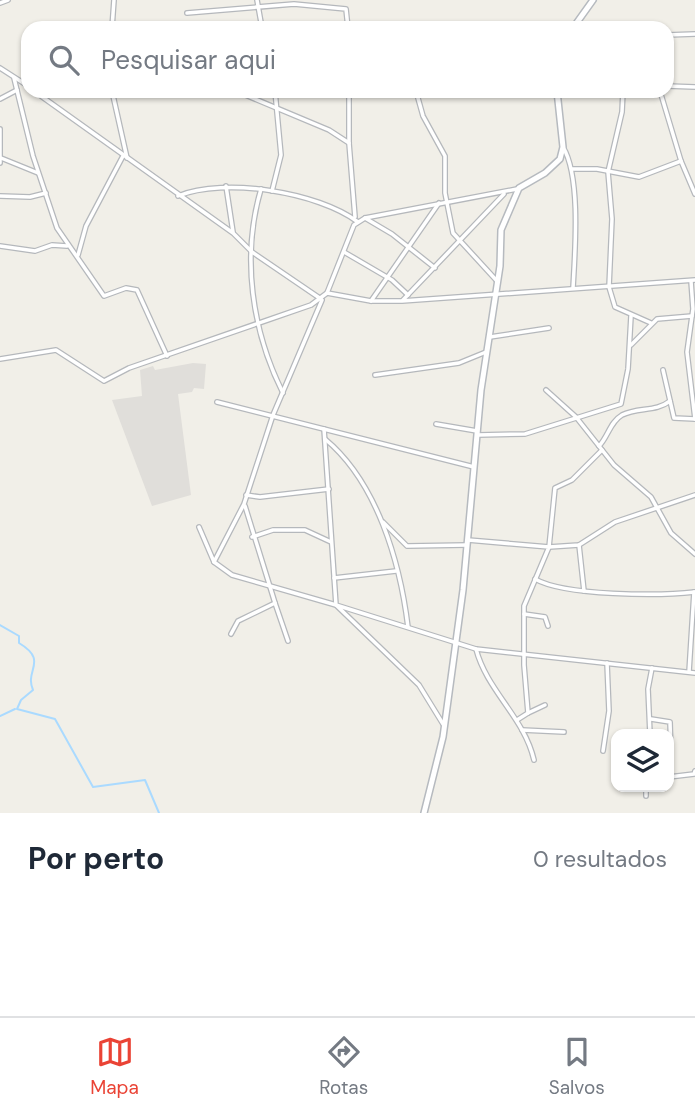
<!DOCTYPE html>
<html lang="pt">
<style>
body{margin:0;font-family:"DM Sans",sans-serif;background:#f6f6f7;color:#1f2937}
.controls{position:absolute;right:21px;bottom:21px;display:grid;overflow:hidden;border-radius:14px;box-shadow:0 2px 5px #0004}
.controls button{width:63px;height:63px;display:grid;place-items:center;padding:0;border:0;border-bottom:2px solid #e0e1e3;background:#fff;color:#1f2937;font:35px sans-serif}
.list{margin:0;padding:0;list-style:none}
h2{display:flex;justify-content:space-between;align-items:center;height:91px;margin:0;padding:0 28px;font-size:30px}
h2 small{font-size:23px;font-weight:400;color:#747a83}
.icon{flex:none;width:38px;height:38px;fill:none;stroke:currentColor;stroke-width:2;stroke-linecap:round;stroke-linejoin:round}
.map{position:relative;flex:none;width:695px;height:813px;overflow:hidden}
.search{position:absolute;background:#fff;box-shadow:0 2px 5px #0004;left:21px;right:21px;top:21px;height:77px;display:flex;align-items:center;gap:18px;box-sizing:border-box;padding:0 24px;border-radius:21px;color:#747a83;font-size:26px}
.sheet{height:203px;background:#fff}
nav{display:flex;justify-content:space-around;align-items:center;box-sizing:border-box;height:98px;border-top:2px solid #e0e1e3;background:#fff;font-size:19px;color:#747a83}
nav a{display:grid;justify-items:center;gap:4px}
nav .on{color:#ea4335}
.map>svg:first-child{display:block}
.industrial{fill:#e0deda}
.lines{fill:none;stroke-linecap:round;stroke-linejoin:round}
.stream{stroke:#aadaff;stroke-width:2}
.street-casing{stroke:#b5b8bc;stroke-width:6}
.secondary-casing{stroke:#b6babf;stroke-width:8}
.street{stroke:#fff;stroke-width:3.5}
.secondary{stroke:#fff;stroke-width:5}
</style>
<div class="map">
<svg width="695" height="813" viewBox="0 0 695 813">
<rect width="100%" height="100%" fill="#f1efe8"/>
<polygon class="industrial" points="193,363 206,364 204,389 194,388 192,392 178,394 191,495 152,506 112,400 142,396 140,370 153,366 155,370"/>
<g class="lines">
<g class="stream">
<path d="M0,625L19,636V643C49,661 24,670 33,690L21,700L17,709L55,719L93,787L145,780L159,813"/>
<polyline points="0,716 15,709"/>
</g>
<defs>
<g id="street">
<polyline points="257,0 262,28"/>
<polyline points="0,3 8,0"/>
<polyline points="187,13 294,4 346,9 348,28"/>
<polyline points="112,28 114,0"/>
<polyline points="667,35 695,34"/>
<polyline points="0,68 28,86"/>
<polyline points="14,78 33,156 57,228 104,296 126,288 137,290 167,356"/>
<polyline points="667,86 695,87"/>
<polyline points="34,91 233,233 252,252 321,299"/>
<polyline points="112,91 127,158"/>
<polyline points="236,91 329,130 349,143"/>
<polyline points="349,91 349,143 355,217"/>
<polyline points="416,91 423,116 445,156 445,193 453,233 497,281"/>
<polyline points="623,91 622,112 608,172 612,219 609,287 615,307 651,323"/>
<polyline points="660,91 681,161 695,194"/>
<polyline points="0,99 17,90"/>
<polyline points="0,129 0,163"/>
<path d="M563,147C581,177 575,251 573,288"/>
<polyline points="1,158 38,173"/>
<polyline points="572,169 597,169 639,177 681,161"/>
<polyline points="226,186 233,232"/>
<path d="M261,189C241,257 252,331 283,393"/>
<polyline points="272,191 281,155 275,91"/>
<polyline points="0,196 30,197 46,193"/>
<path d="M178,196C225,177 318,192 358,222"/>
<polyline points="365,218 392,234 435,268"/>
<polyline points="0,246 35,251 52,245 67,246"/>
<polyline points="344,252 392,280 408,295"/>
<polyline points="78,255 86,226 123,156"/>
<polyline points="691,281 693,309 687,352 695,419"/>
<polyline points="327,293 371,301 402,301 695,280"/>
<polyline points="403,300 504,194"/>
<polyline points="371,301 439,203"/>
<polyline points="490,337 549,328"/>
<polyline points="631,345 657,319 692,316"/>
<polyline points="0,359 56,350 104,381 129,368 311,305 327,293 354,225 365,218 517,189"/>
<polyline points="663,370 674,418 695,419"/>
<polyline points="375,375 459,363 486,352"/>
<polyline points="546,390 576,417 614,465 651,497 671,533 695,554"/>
<polyline points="217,402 474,467"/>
<polyline points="436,424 477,431"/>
<polyline points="324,429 336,605 476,649 695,673"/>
<polyline points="478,435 525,434 621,404 628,369 631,316"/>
<path d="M325,439C377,482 400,562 408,627"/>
<path d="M599,446C608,437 610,422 622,415C638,407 656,412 670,401"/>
<polyline points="602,450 572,480 555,488 549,547 579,545 615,522 695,495"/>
<polyline points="246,495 260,497 329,489"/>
<polyline points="383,522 407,546 467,545"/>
<polyline points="199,527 214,562 232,575 336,605 419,685 443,724"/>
<polyline points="252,537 273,530 305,530 331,542"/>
<polyline points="468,540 549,547 524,606 524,665 528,713 517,720"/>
<polyline points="579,545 584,591"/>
<polyline points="214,562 244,504 273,415 322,300"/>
<polyline points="334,578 396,571"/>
<path d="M535,579C565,596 660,596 695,592"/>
<polyline points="275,603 288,641"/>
<polyline points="524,614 545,617 548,626"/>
<polyline points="231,634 238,621 275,603 245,506"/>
<path d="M476,649C487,691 524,717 534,760"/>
<polyline points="689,672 694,592"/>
<polyline points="528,713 545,705"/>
<polyline points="651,719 670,722 671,754"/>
<polyline points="522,730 564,732"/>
<polyline points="650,734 648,689 652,668"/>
<polyline points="603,751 609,711 607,663"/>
<polyline points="669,777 694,774 695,771"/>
<polyline points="646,796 646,787"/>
</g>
<g id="secondary">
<polyline points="573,28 593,0"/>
<polyline points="424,813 443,737 463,590 481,390 500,266 501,230 519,188 545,173 560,159 563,147 557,91"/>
</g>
</defs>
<use href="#street" class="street-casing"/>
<use href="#secondary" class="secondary-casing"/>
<use href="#street" class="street"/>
<use href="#secondary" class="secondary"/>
</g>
</svg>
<div class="controls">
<button><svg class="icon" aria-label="layers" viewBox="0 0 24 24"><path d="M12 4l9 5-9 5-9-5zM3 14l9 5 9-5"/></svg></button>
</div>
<div class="search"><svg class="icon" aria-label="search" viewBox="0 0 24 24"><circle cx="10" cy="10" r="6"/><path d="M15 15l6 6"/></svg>Pesquisar aqui</div>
</div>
<section class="sheet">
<h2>Por perto<small>0 resultados</small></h2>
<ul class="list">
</ul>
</section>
<nav>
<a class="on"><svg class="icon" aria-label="map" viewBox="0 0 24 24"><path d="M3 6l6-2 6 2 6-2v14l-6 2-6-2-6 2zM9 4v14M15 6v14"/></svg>Mapa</a>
<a><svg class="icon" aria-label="directions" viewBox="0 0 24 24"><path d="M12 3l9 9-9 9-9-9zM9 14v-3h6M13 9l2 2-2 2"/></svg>Rotas</a>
<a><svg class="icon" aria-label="saved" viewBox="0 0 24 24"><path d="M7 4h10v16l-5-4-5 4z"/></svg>Salvos</a>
</nav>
